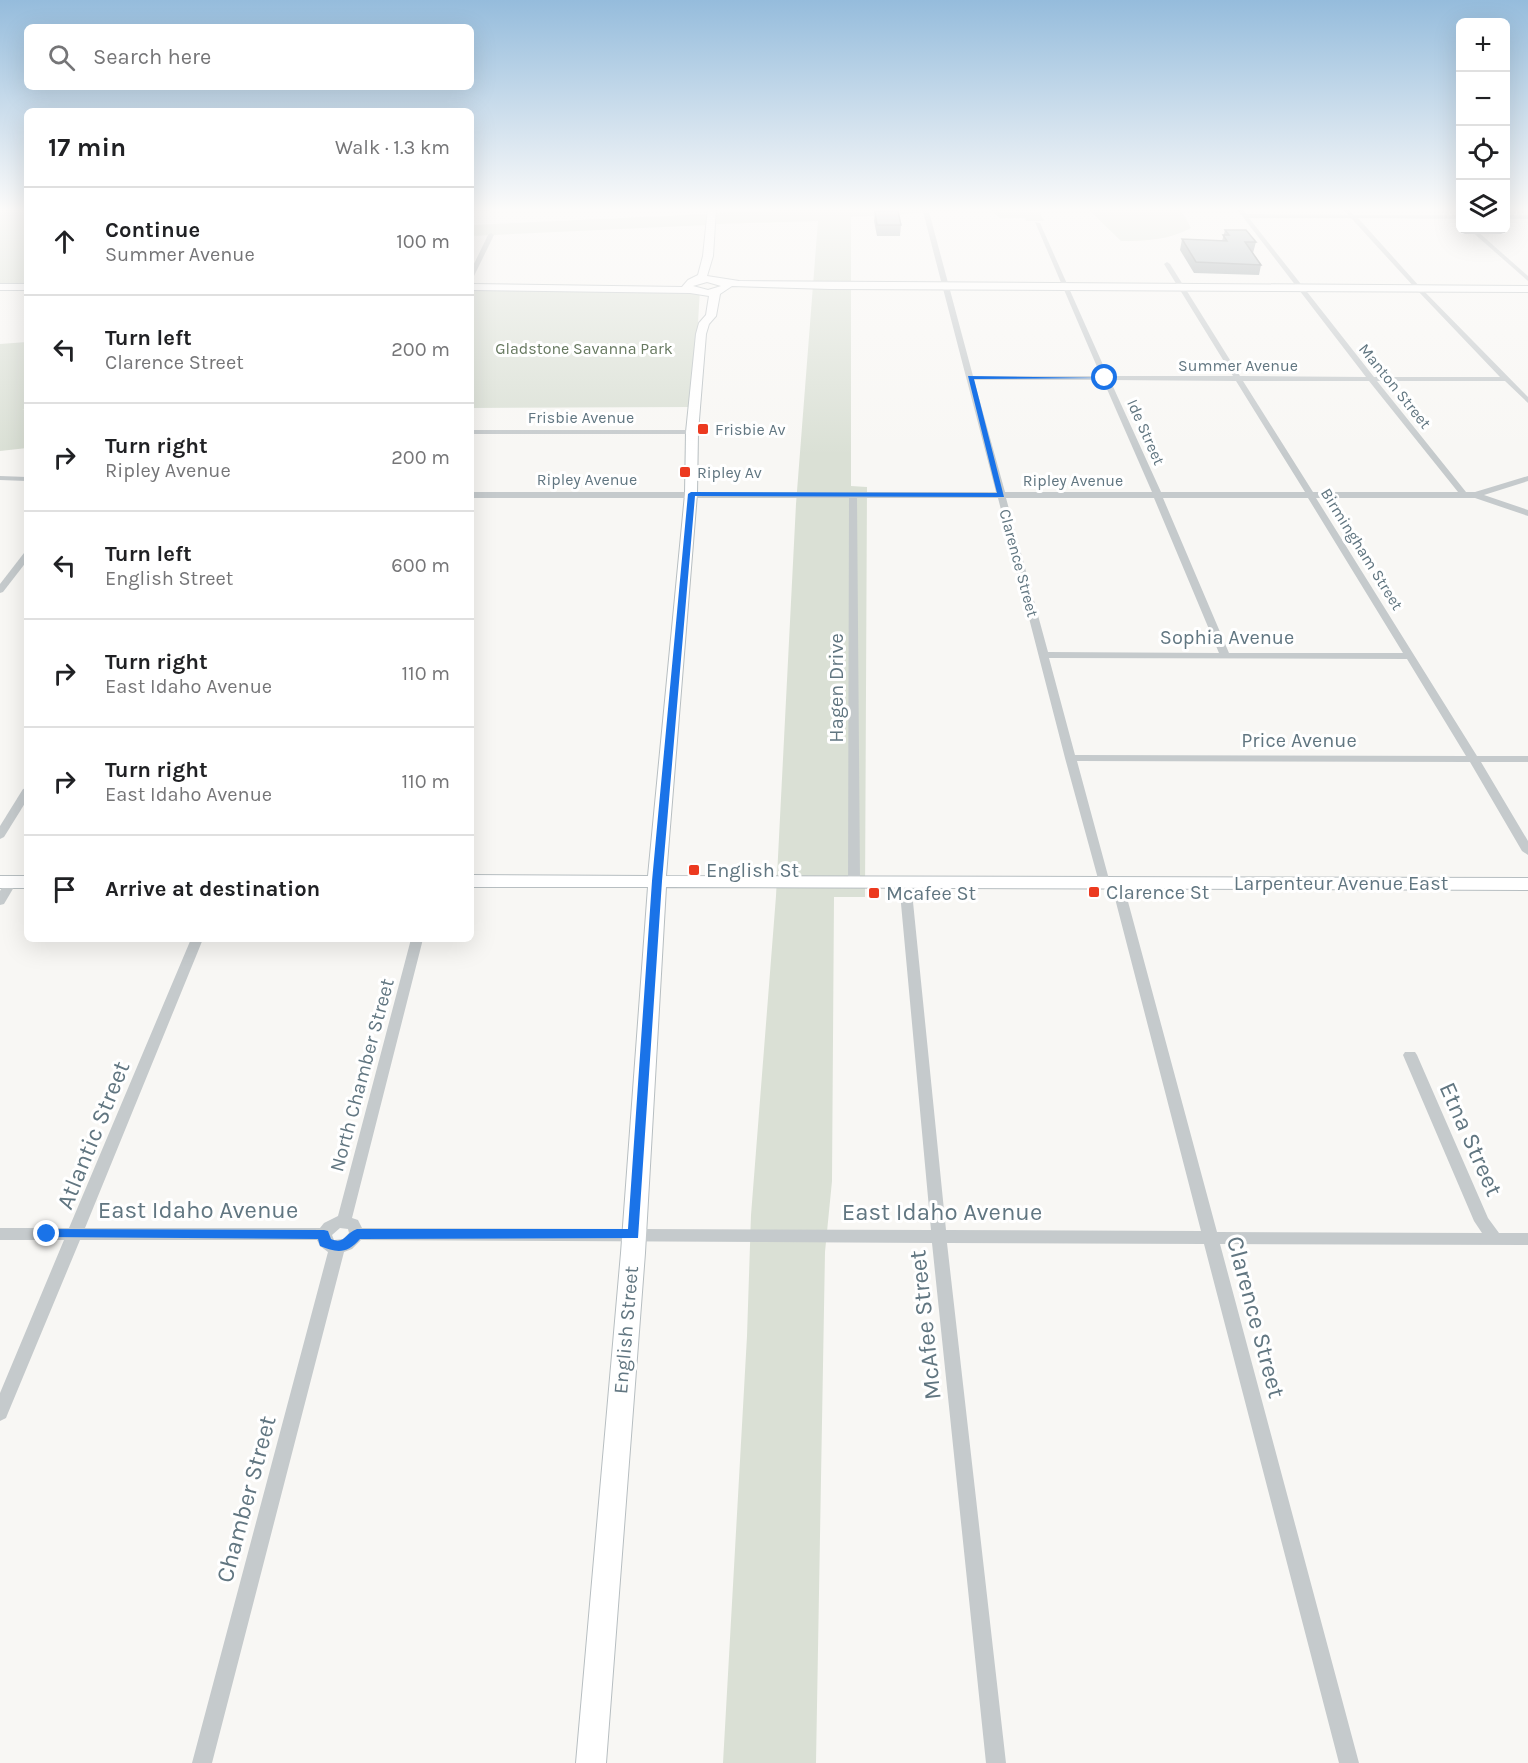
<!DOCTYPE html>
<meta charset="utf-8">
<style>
body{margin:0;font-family:Karla,sans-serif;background:#f6f6f6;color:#202124}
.controls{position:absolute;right:18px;top:18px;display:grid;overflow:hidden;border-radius:9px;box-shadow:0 6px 24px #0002}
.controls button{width:54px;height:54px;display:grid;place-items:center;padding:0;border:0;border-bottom:2px solid #e0e0e0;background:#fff;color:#202124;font:30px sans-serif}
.stop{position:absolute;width:18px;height:18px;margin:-14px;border:4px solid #1a73e8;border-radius:50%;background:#fff}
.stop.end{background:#1a73e8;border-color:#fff;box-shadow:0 2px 6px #0008}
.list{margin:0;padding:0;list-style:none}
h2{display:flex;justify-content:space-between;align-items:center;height:78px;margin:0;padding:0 24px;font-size:26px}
h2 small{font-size:20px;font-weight:400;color:#757577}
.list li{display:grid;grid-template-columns:39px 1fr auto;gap:18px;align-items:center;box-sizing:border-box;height:108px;padding:0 24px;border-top:2px solid #e0e0e0}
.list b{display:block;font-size:22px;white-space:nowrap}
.list p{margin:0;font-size:20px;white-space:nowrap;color:#757577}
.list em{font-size:20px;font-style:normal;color:#757577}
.icon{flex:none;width:33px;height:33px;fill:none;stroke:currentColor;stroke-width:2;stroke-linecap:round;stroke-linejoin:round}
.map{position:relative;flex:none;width:1528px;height:1763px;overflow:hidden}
.search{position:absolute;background:#fff;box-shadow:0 6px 24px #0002;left:24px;top:24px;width:450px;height:66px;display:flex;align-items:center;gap:15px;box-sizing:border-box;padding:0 21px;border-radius:9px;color:#757577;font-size:22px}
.panel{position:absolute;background:#fff;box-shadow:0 6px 24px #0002;left:24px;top:108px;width:450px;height:834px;border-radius:9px}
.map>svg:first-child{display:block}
.green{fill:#dae0d5}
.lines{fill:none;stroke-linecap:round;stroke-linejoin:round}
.secondary-casing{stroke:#b7bec1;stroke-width:2}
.street{fill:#c5cacc;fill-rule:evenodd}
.secondary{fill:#fff;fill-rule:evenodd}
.wall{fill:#919b9e}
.building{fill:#a9b4b8;stroke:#767e81;stroke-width:1.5}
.route{fill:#1a73e8}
.poi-dot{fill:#ec3a20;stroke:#fff;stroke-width:2}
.labels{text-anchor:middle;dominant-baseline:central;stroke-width:6;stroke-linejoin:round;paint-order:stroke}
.far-park-label{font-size:16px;fill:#677960;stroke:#fff}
.far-street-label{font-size:16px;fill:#617681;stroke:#fff}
.far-poi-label{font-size:16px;fill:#617681;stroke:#fff;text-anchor:start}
.street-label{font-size:20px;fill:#617681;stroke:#fff}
.poi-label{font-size:20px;fill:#617681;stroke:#fff;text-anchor:start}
.near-street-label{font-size:24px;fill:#617681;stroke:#fff}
</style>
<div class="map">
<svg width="1528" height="1763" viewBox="0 0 1528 1763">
<rect width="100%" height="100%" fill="#f8f7f4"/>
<g class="green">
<rect x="0" y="208" width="27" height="75"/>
<polygon points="820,208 1048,208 1038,209 1044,221 1026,221 1025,218 1000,218 988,209 851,217 851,486 867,487 865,897 834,897 832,1181 825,1252 816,1763 723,1763 747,1336 751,1215 776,896 796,504 818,221 716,224 717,213"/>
<path d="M1180,208L1191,228C1169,240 1146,241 1121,241L1089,210Z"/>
<polygon points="708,214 707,225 471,236 471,225"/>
<polygon points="471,289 700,289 693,407 471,408"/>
<polygon points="27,342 27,409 22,409 27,410 27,448 0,451 0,344"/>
</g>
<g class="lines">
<defs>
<g id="secondary">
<path d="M708,208H716L713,256L707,276L739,281L1528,286V292L830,289L732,286L720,294L716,316L709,324L706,334L698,432L697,494L666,876L1528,878V890L666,887L645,1253L606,1763H576L621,1253L648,887H471V875L648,876L685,494L686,432L696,334L699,323L706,315L709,296L690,293L471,290V284L682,287L688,280L698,275L703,256ZM707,282L721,286L708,290L693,286Z"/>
<rect x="0" y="284" width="27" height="6"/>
<rect x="0" y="876" width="27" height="12"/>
</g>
</defs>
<use href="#secondary" class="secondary-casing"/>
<g class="street">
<polygon points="471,208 521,208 471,212"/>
<path d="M922,208H928L973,376H1101L1035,222L1040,223L1108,376H1233L1164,264L1167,262L1170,264L1240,376L1366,377L1236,208H1242L1247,214L1348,215L1342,208H1348L1354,215H1460V219L1358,218L1420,287L1528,397V403L1505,381H1377L1466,492H1475L1528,476V481L1484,495L1528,510V516L1475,498H1316L1477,756H1528V762H1481L1528,841V855L1522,851L1470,762L1077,761L1110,883L1104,887L1100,886L1065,758L998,498H857L860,882L858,885H850L848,882L849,498H471V492H996ZM1249,218H1351L1416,289L1500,377H1374ZM974,380H1103L1152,492H1005ZM1110,380L1236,381L1305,492H1161ZM1243,381H1369L1458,492H1313ZM1006,498H1154L1219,653L1048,652ZM1163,498H1308L1403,653H1229ZM1049,658L1407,659L1466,756L1075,755Z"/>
<rect x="1506" y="215" width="22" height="4"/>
<polygon points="1470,230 1476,230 1528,276 1528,281"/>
<polygon points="491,233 494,235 474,276 471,278 471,270 488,235"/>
<polygon points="471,430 692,430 696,432 692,434 471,434"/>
<polygon points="0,476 27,477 27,481 0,480"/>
<polygon points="27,552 27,561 3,592 0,593 0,584 24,553"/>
<polygon points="27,788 27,800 4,837 0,839 0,826 23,789"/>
<polygon points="11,878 17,882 4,904 0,905 0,891 7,879"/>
<path d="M905,878L911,882L946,1230L1201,1231L1111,883L1117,879L1123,883L1217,1232L1482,1233L1474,1221L1403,1055L1405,1052H1415L1417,1055L1488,1218L1499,1233H1528V1245L1220,1244L1359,1763H1339L1204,1244L947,1243L1006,1763H986L932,1243L361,1240L352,1249L344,1252L212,1763H192L328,1252L320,1246L317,1240H80L8,1413L6,1418L0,1421V1393L64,1240H0V1228H69L191,939H203L85,1228H320L324,1223L338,1216L411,939H423L352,1218L358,1220L362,1228L931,1230L899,882ZM340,1228L348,1229L349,1233L343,1239L334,1240L332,1235Z"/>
</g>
<use href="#secondary" class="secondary"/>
</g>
<g class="wall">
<polygon points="875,211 901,225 900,236 877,236 874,221"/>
<polygon points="1225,230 1256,242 1253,253 1261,265 1259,275 1194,273 1180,250 1182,239 1222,241"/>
</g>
<g class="building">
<polygon points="895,209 898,211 901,225 877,225 875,211"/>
<polygon points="1225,230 1246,230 1256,242 1245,242 1261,265 1196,262 1182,239 1227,241 1223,235 1229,235"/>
</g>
<linearGradient id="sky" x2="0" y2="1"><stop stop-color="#95bcdc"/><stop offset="0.46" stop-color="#fcfbfa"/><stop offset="1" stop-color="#fcfbfa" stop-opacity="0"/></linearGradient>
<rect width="1528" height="455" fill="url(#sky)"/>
<path class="route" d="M968,376L1108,378L974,379L1004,497L695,496L662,881L638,1238L360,1239C347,1254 337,1253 320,1246L318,1239L43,1237L41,1234L47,1229L324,1230L328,1231L331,1239C345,1245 345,1233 357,1229H628L652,881L688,494L691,492L997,493Z"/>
<g class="poi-dot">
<rect x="697" y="423" width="12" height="12" rx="3"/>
<rect x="679" y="466" width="12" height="12" rx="3"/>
<rect x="688" y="864" width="12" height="12" rx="3"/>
<rect x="1088" y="886" width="12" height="12" rx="3"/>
<rect x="868" y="887" width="12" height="12" rx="3"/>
</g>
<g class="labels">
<g class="far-park-label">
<text x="584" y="348">Gladstone Savanna Park</text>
</g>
<g class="far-street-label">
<text x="1238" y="365">Summer Avenue</text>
<text transform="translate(1395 386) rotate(51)">Manton Street</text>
<text x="581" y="417">Frisbie Avenue</text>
<text transform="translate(1146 432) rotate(66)">Ide Street</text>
<text x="587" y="479">Ripley Avenue</text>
<text x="1073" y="480">Ripley Avenue</text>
<text transform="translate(1362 549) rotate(58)">Birmingham Street</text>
<text transform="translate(1019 563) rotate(75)">Clarence Street</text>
</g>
<g class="far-poi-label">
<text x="715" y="429">Frisbie Av</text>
<text x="697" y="472">Ripley Av</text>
</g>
<g class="street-label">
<text x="1227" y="637">Sophia Avenue</text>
<text transform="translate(836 688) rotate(-90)">Hagen Drive</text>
<text x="1299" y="740">Price Avenue</text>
<text x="1341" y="883">Larpenteur Avenue East</text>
<text transform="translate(362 1075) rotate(-75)">North Chamber Street</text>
<text transform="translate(626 1330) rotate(-85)">English Street</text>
</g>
<g class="poi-label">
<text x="706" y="870">English St</text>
<text x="1106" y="892">Clarence St</text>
<text x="886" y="893">Mcafee St</text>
</g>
<g class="near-street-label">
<text transform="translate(93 1135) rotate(-68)">Atlantic Street</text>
<text transform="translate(1471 1139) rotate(66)">Etna Street</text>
<text x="198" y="1210">East Idaho Avenue</text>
<text x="942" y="1212">East Idaho Avenue</text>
<text transform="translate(1256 1317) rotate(75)">Clarence Street</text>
<text transform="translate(925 1325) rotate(-96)">McAfee Street</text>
<text transform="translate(246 1499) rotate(-75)">Chamber Street</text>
</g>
</g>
</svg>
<div class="controls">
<button>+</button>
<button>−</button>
<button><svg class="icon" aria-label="locate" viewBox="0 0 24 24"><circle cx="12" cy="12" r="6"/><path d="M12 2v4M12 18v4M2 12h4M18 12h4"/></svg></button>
<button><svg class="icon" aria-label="layers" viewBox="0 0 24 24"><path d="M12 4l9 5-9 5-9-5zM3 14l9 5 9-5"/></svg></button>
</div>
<div class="stop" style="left:1105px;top:378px"></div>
<div class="stop end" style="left:47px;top:1234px"></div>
<div class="search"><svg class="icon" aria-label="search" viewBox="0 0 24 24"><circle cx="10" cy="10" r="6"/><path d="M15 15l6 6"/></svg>Search here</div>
<section class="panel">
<h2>17 min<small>Walk · 1.3 km</small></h2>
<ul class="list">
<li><svg class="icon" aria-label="ahead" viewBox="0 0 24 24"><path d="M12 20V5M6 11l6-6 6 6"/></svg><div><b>Continue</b><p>Summer Avenue</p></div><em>100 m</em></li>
<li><svg class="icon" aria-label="left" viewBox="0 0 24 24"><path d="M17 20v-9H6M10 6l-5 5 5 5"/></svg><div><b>Turn left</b><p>Clarence Street</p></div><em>200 m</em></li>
<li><svg class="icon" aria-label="right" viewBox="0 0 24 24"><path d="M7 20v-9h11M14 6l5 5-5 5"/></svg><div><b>Turn right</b><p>Ripley Avenue</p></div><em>200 m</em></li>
<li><svg class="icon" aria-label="left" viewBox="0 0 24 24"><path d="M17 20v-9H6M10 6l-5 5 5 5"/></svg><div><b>Turn left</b><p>English Street</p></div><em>600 m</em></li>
<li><svg class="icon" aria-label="right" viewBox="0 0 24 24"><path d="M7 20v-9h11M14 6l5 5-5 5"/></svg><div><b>Turn right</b><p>East Idaho Avenue</p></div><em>110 m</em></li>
<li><svg class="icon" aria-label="right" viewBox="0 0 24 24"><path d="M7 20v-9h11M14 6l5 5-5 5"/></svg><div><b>Turn right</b><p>East Idaho Avenue</p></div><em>110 m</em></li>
<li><svg class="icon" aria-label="arrive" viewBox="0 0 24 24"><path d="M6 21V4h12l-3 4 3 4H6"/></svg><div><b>Arrive at destination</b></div></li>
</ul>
</section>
</div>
